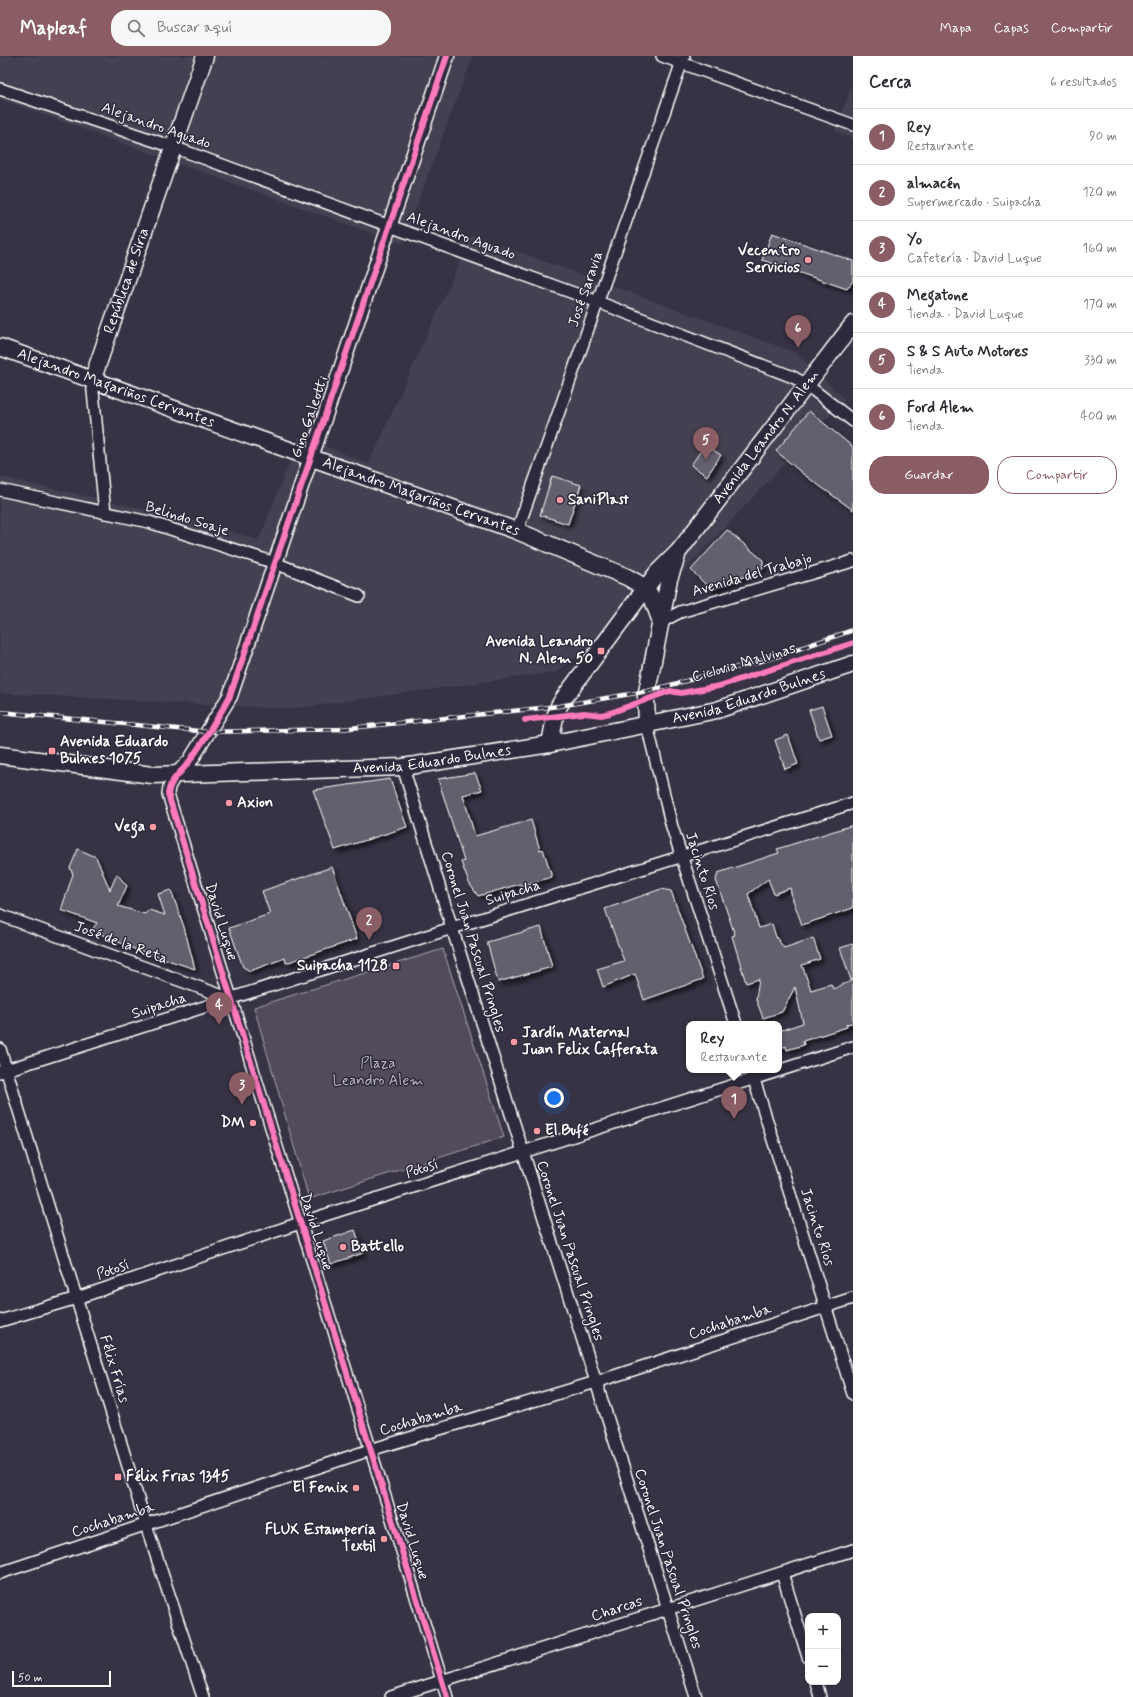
<!DOCTYPE html>
<html lang="es">
<meta charset="utf-8">
<style>
body{margin:0;font-family:Mynerve,sans-serif;background:#f7f7f7;color:#2b2b33}
.controls{position:absolute;right:12px;bottom:12px;display:grid;overflow:hidden;border-radius:8px;box-shadow:0 1px 3px #0004}
.controls button{width:36px;height:36px;display:grid;place-items:center;padding:0;border:0;border-bottom:1px solid #e1e1e2;background:#fff;color:#2b2b33;font:20px sans-serif}
.scale{position:absolute;left:12px;bottom:10px;width:99px;box-sizing:border-box;padding-left:4px;border:2px solid #fff;border-top:0;font-size:11px;line-height:14px;white-space:nowrap;color:#fff;-webkit-text-stroke:3px #2f2a3d;paint-order:stroke}
.you{position:absolute;left:554px;top:1042px;width:14px;height:14px;margin:-10px;border:3px solid #fff;border-radius:50%;background:#1a73e8;box-shadow:0 0 0 6px #1a73e833}
.badge{display:grid;place-items:center;width:26px;height:26px;border-radius:50%;background:#8a5d65;color:#fff;font-size:13px;font-weight:700}
.pin{position:absolute;translate:-50% -33px;filter:drop-shadow(0 1px 2px #0008)}
.pin::after{content:'';position:absolute;top:21px;width:14px;height:12px;background:inherit;clip-path:polygon(0 0,100% 0,50% 100%)}
.popup{position:absolute;left:686px;top:965px;width:96px;height:52px;box-sizing:border-box;display:grid;place-content:center;border-radius:8px;background:#fff;filter:drop-shadow(0 1px 3px #0005);font-size:13px;white-space:nowrap;color:#7c7c81}
.popup b{font-size:15px;color:#2b2b33}
.popup::after{content:'';position:absolute;left:50%;top:100%;margin-left:-8px;border:8px solid transparent;border-top-color:#fff}
.list{margin:0;padding:0;list-style:none}
h2{display:flex;justify-content:space-between;align-items:center;height:52px;margin:0;padding:0 16px;font-size:17px}
h2 small{font-size:13px;font-weight:400;color:#7c7c81}
.list li{display:grid;grid-template-columns:26px 1fr auto;gap:12px;align-items:center;box-sizing:border-box;height:56px;padding:0 16px;border-top:1px solid #e1e1e2}
.list b{display:block;font-size:15px;white-space:nowrap}
.list p{margin:0;font-size:13px;white-space:nowrap;color:#7c7c81}
.list em{font-size:13px;font-style:normal;color:#7c7c81}
.actions{display:flex;gap:8px;padding:12px 16px}
.actions a{flex:1;padding:9px 0;border:1px solid #8a5d65;border-radius:16px;text-align:center;font-size:14px;color:#8a5d65}
.actions .main{background:#8a5d65;color:#fff}
.icon{flex:none;width:22px;height:22px;fill:none;stroke:currentColor;stroke-width:2;stroke-linecap:round;stroke-linejoin:round}
.map{position:relative;flex:none;width:853px;height:1641px;overflow:hidden}
header{display:flex;align-items:center;gap:24px;box-sizing:border-box;height:56px;padding:0 20px;background:#8a5d65;color:#fff}
header strong{font-size:19px}
nav{display:flex;gap:22px;margin-inline-start:auto;font-size:14px}
.search{width:280px;height:36px;background:#f7f7f7;display:flex;align-items:center;gap:10px;box-sizing:border-box;padding:0 14px;border-radius:16px;color:#7c7c81;font-size:15px}
main{display:flex}
aside{flex:1;background:#fff}
.map>svg:first-child{display:block}
.built{fill:#444051}
.green{fill:#514c5c;stroke:#a8a6ae}
.building{fill:#635f6d;stroke:#fff;filter:url(#shadow)}
.lines{fill:none;stroke-linecap:round;stroke-linejoin:round}
.minor-casing{stroke:#fff;stroke-width:14}
.tertiary-casing{stroke:#fff;stroke-width:17}
.secondary-casing{stroke:#fff;stroke-width:19}
.minor{stroke:#2f2a3d;stroke-width:11}
.tertiary{stroke:#2f2a3d;stroke-width:14}
.secondary{stroke:#2f2a3d;stroke-width:16}
.rail-casing{stroke:#fff;stroke-width:4.5}
.rail{stroke:#2f2a3d;stroke-width:3;stroke-dasharray:9;stroke-linecap:butt}
.cycleway-casing{stroke:#2f2a3d;stroke-width:8}
.cycleway{stroke:#fd7abc;stroke-width:6}
.poi-dot{fill:#ff9aa2;stroke:#2f2a3d;stroke-width:1.5}
.labels{text-anchor:middle;dominant-baseline:central;stroke-width:3;stroke-linejoin:round;paint-order:stroke}
.street-label{font-size:15px;fill:#fff;stroke:#2f2a3d}
.poi-label{font-size:15px;font-weight:bold;fill:#fff;stroke:#2f2a3d;text-anchor:end}
.park-label{font-size:15px;fill:#b9b7be;stroke:#2f2a3d}
</style>
<header>
<strong>Mapleaf</strong>
<div class="search"><svg class="icon" aria-label="search" viewBox="0 0 24 24"><circle cx="10" cy="10" r="6"/><path d="M15 15l6 6"/></svg>Buscar aquí</div>
<nav><a>Mapa</a><a>Capas</a><a>Compartir</a></nav>
</header>
<main>
<div class="map">
<svg width="853" height="1641" viewBox="0 0 853 1641">
<defs>
<filter id="shadow"><feDropShadow dx="3.5" dy="3.5" stdDeviation="2" flood-color="#0009"/></filter>
</defs>
<rect width="100%" height="100%" fill="#373345"/>
<filter id="ink" filterUnits="userSpaceOnUse"><feTurbulence type="fractalNoise" baseFrequency=".025" numOctaves="2"/><feDisplacementMap in="SourceGraphic" scale="8" xChannelSelector="R" yChannelSelector="G"/><feConvolveMatrix kernelMatrix="1 2 1 2 8 2 1 2 1" color-interpolation-filters="sRGB"/></filter>
<g filter="url(#ink)">
<g class="built">
<polygon points="0,0 473,0 402,188 0,43"/>
<polygon points="853,26 853,83 835,75"/>
<polygon points="472,179 794,296 845,343 681,518 556,616 289,653 0,637 0,421 189,463 259,484 300,380 369,408"/>
</g>
<polygon class="green" points="443,893 504,1081 309,1143 254,951"/>
<g class="building">
<polygon points="772,177 853,205 853,225 847,233 762,204"/>
<polygon points="809,355 853,391 853,454 803,418 776,395"/>
<polygon points="705,389 721,399 707,420 691,409"/>
<polygon points="552,420 581,429 568,468 540,459"/>
<polygon points="727,474 763,504 763,513 711,534 691,514"/>
<polygon points="822,650 832,679 819,683 809,654"/>
<polygon points="788,679 798,708 785,713 775,684"/>
<polygon points="475,717 482,734 463,739 475,780 531,764 540,794 543,793 552,821 521,830 520,828 478,840 469,827 461,806 464,805 438,723"/>
<polygon points="390,723 407,771 335,794 313,734"/>
<polygon points="853,769 853,852 802,869 792,841 790,832 774,838 768,823 748,838 759,872 772,868 776,881 784,892 813,882 820,903 802,909 811,934 831,928 833,933 853,924 853,967 846,968 847,971 803,985 804,989 787,994 786,990 779,993 779,975 803,967 795,931 782,956 763,962 756,943 759,923 746,927 732,880 735,879 716,824 718,817 779,797 777,793"/>
<polygon points="78,793 96,801 110,834 117,818 127,830 118,850 145,858 149,854 165,859 158,838 171,834 184,871 195,913 134,893 92,874 97,867 61,854 73,818 70,812"/>
<polygon points="332,811 357,883 286,907 285,902 250,915 243,911 229,872 270,858 262,835"/>
<polygon points="661,833 671,835 703,923 644,944 635,918 603,931 597,913 624,905 605,853"/>
<polygon points="541,871 552,911 498,926 487,886"/>
<polygon points="853,888 853,924 851,924 840,892"/>
<polygon points="355,1174 363,1197 331,1208 323,1185"/>
</g>
<g class="lines">
<defs>
<g id="minor">
<polyline points="662,0 853,69"/>
<polyline points="0,33 173,91 598,246 793,321 807,329 853,365"/>
<polyline points="92,325 105,457"/>
<polyline points="0,434 149,466 275,507 359,540"/>
<polyline points="517,475 684,0"/>
<polyline points="661,566 680,556 853,505"/>
<polyline points="647,669 672,771 736,968"/>
<polyline points="403,711 452,872 696,1641"/>
<polyline points="176,719 169,731 168,738 447,1641"/>
<polyline points="0,859 231,943"/>
<polyline points="0,993 146,1469 203,1641"/>
<polyline points="751,1014 853,1338"/>
<polyline points="0,1016 452,872 853,747"/>
<polyline points="0,1265 77,1242 300,1167 853,991"/>
<polyline points="0,1517 370,1394 596,1326 853,1242"/>
<polyline points="782,1517 808,1601"/>
<polyline points="816,1626 820,1641"/>
<polyline points="391,1641 853,1494"/>
</g>
<polyline id="tertiary" points="176,719 190,705 230,640 447,0"/>
<g id="secondary">
<path id="s1" d="M0,291L517,475L627,521L646,532L653,544L661,566"/>
<path id="s2" d="M92,325L205,0"/>
<polyline points="647,669 646,641 669,523 677,500"/>
<path id="s3" d="M550,688L555,661L559,650L564,642L657,517L679,495L853,268"/>
<path id="s4" d="M0,699L152,719L403,711L550,688L717,654L853,608"/>
</g>
</defs>
<use href="#minor" class="minor-casing"/>
<use href="#tertiary" class="tertiary-casing"/>
<use href="#secondary" class="secondary-casing"/>
<use href="#minor" class="minor"/>
<use href="#tertiary" class="tertiary"/>
<use href="#secondary" class="secondary"/>
<defs>
<polyline id="rail" points="0,656 209,676 341,673 559,650 648,635 772,602 853,574"/>
</defs>
<use href="#rail" class="rail-casing"/>
<use href="#rail" class="rail"/>
<defs>
<g id="cycleway">
<path d="M447,0L230,640C218,662 205,683 191,703C183,716 170,722 168,738L447,1641"/>
<polyline points="525,664 584,657 601,659 610,657 670,635 681,637 719,630 853,587"/>
</g>
</defs>
<use href="#cycleway" class="cycleway-casing"/>
<use href="#cycleway" class="cycleway"/>
</g>
</g>
<g class="poi-dot">
<circle cx="808" cy="204" r="4"/>
<circle cx="560" cy="444" r="4"/>
<rect x="597" y="591" width="8" height="8" rx="2"/>
<rect x="48" y="691" width="8" height="8" rx="2"/>
<circle cx="229" cy="747" r="4"/>
<circle cx="153" cy="771" r="4"/>
<rect x="392" y="906" width="8" height="8" rx="2"/>
<circle cx="514" cy="986" r="4"/>
<circle cx="253" cy="1067" r="4"/>
<circle cx="537" cy="1075" r="4"/>
<circle cx="343" cy="1191" r="4"/>
<rect x="114" y="1417" width="8" height="8" rx="2"/>
<circle cx="356" cy="1432" r="4"/>
<circle cx="384" cy="1483" r="4"/>
</g>
<g class="labels">
<g class="street-label">
<text transform="translate(156 70) rotate(19)">Alejandro Aguado</text>
<text transform="translate(461 180) rotate(20)">Alejandro Aguado</text>
<text stroke="none"><textPath href="#s2" startOffset="106">República de Siria</textPath></text>
<text transform="translate(586 233) rotate(-71)">José Saravia</text>
<text stroke="none"><textPath href="#s1" startOffset="123">Alejandro Magariños Cervantes</textPath></text>
<text transform="translate(310 361) rotate(-71)">Gino Galeotti</text>
<text stroke="none"><textPath href="#s3" startOffset="379">Avenida Leandro N. Alem</textPath></text>
<text stroke="none"><textPath href="#s1" startOffset="447">Alejandro Magariños Cervantes</textPath></text>
<text transform="translate(187 463) rotate(17)">Belindo Soaje</text>
<text transform="translate(752 519) rotate(-16)">Avenida del Trabajo</text>
<text transform="translate(744 607) rotate(-16)">Ciclovia Malvinas</text>
<text stroke="none"><textPath href="#s4" startOffset="758">Avenida Eduardo Bulnes</textPath></text>
<text stroke="none"><textPath href="#s4" startOffset="434">Avenida Eduardo Bulnes</textPath></text>
<text transform="translate(702 815) rotate(72)">Jacinto Ríos</text>
<text transform="translate(513 837) rotate(-17)">Suipacha</text>
<text transform="translate(221 866) rotate(73)">David Luque</text>
<text transform="translate(473 886) rotate(73)">Coronel Juan Pascual Pringles</text>
<text transform="translate(121 887) rotate(20)">José de la Reta</text>
<text transform="translate(159 950) rotate(-18)">Suipacha</text>
<text transform="translate(422 1113) rotate(-17)">Potosí</text>
<text transform="translate(817 1171) rotate(72)">Jacinto Ríos</text>
<text transform="translate(316 1176) rotate(73)">David Luque</text>
<text transform="translate(570 1195) rotate(72)">Coronel Juan Pascual Pringles</text>
<text transform="translate(113 1214) rotate(-19)">Potosí</text>
<text transform="translate(730 1266) rotate(-18)">Cochabamba</text>
<text transform="translate(114 1313) rotate(73)">Félix Frías</text>
<text transform="translate(421 1363) rotate(-17)">Cochabamba</text>
<text transform="translate(113 1464) rotate(-18)">Cochabamba</text>
<text transform="translate(412 1485) rotate(73)">David Luque</text>
<text transform="translate(668 1503) rotate(72)">Coronel Juan Pascual Pringles</text>
<text transform="translate(617 1553) rotate(-18)">Charcas</text>
</g>
<g class="poi-label">
<text x="800" y="195">Vecentro<tspan x="800" dy="17">Servicios</tspan></text>
<text x="568" y="444" text-anchor="start">SaniPlast</text>
<text x="593" y="586">Avenida Leandro<tspan x="593" dy="17">N. Alem 50</tspan></text>
<text x="60" y="686" text-anchor="start">Avenida Eduardo<tspan x="60" dy="17">Bulnes 1075</tspan></text>
<text x="237" y="747" text-anchor="start">Axion</text>
<text x="145" y="771">Vega</text>
<text x="388" y="910">Suipacha 1128</text>
<text x="522" y="977" text-anchor="start">Jardín Maternal<tspan x="522" dy="17">Juan Felix Cafferata</tspan></text>
<text x="245" y="1067">DM</text>
<text x="545" y="1075" text-anchor="start">El Bufé</text>
<text x="351" y="1191" text-anchor="start">Battello</text>
<text x="126" y="1421" text-anchor="start">Félix Frias 1345</text>
<text x="348" y="1432">El Fenix</text>
<text x="376" y="1474">FLUX Estamperia<tspan x="376" dy="17">Textil</tspan></text>
</g>
<g class="park-label">
<text x="378" y="1008">Plaza<tspan x="378" dy="17">Leandro Alem</tspan></text>
</g>
</g>
</svg>
<div class="controls">
<button>+</button>
<button>−</button>
</div>
<div class="scale">50 m</div>
<div class="you"></div>
<div class="pin badge" style="left:734px;top:1063px">1</div>
<div class="popup"><b>Rey</b>Restaurante</div>
<div class="pin badge" style="left:369px;top:884px">2</div>
<div class="pin badge" style="left:242px;top:1049px">3</div>
<div class="pin badge" style="left:219px;top:969px">4</div>
<div class="pin badge" style="left:706px;top:404px">5</div>
<div class="pin badge" style="left:798px;top:292px">6</div>
</div>
<aside>
<h2>Cerca<small>6 resultados</small></h2>
<ul class="list">
<li><span class="badge">1</span><div><b>Rey</b><p>Restaurante</p></div><em>90 m</em></li>
<li><span class="badge">2</span><div><b>almacén</b><p>Supermercado · Suipacha</p></div><em>120 m</em></li>
<li><span class="badge">3</span><div><b>Yo</b><p>Cafetería · David Luque</p></div><em>160 m</em></li>
<li><span class="badge">4</span><div><b>Megatone</b><p>Tienda · David Luque</p></div><em>170 m</em></li>
<li><span class="badge">5</span><div><b>S &amp; S Auto Motores</b><p>Tienda</p></div><em>330 m</em></li>
<li><span class="badge">6</span><div><b>Ford Alem</b><p>Tienda</p></div><em>400 m</em></li>
</ul>
<div class="actions"><a class="main">Guardar</a><a>Compartir</a></div>
</aside>
</main>
